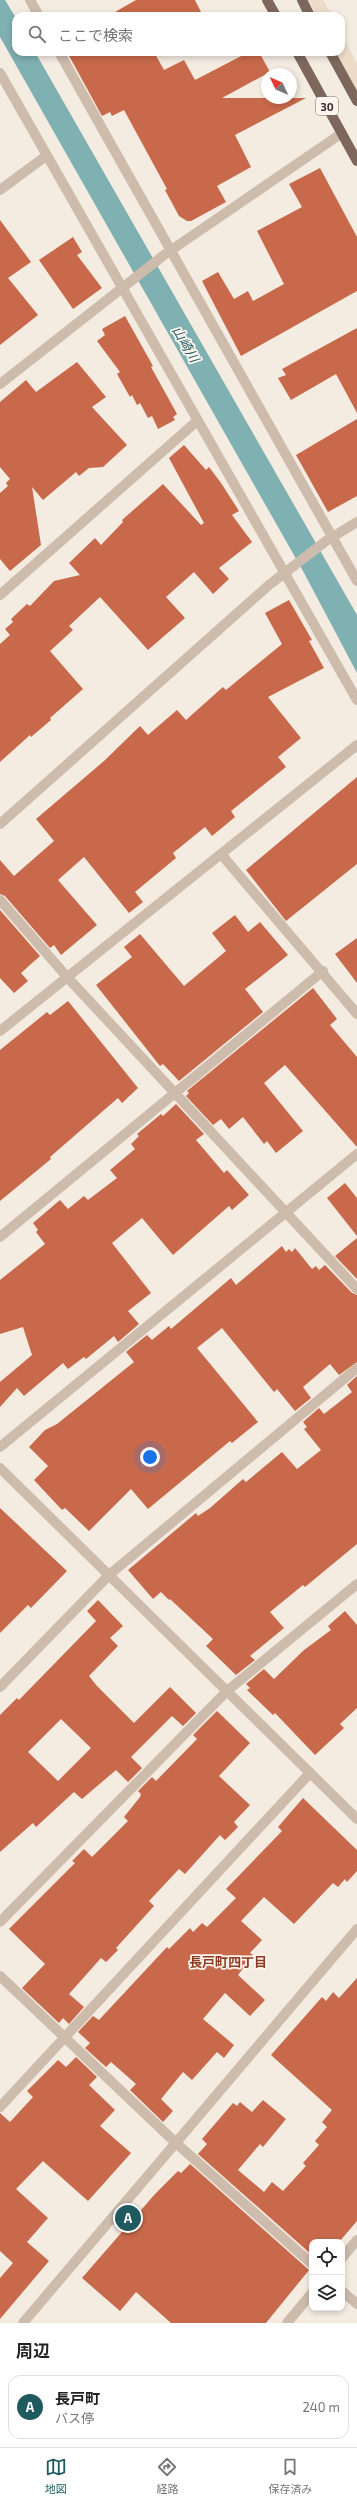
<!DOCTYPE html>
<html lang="ja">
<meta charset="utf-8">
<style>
body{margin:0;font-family:"Exo 2","Noto Sans JP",sans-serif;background:#f2f2f2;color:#222}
.controls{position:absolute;right:12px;bottom:12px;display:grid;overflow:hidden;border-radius:8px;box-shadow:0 2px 6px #0003}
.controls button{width:36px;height:36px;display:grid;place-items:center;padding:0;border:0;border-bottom:1px solid #e0e0e0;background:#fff;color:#222;font:20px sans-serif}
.compass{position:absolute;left:261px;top:68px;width:36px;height:36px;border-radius:50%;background:#fff;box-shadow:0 2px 6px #0003;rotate:314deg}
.you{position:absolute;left:150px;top:1457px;width:14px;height:14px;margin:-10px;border:3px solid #fff;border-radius:50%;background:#1a73e8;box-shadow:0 0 0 6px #1a73e833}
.badge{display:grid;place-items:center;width:26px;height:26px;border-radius:50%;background:#1f5a5e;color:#fff;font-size:13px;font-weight:700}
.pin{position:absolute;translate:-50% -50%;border:2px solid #fff;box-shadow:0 1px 4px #0006}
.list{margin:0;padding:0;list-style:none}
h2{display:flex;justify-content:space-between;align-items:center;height:52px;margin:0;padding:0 16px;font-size:17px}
h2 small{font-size:13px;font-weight:400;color:#767676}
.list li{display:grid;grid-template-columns:26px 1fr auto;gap:12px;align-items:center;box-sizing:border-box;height:64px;margin:0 8px 8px;padding:0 8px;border:1px solid #e0e0e0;border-radius:12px}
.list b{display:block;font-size:15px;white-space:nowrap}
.list p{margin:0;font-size:13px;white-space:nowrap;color:#767676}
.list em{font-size:13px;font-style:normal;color:#767676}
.icon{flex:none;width:22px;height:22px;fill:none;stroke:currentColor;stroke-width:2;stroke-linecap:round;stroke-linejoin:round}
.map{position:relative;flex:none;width:357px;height:2323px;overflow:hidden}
.search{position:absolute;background:#fff;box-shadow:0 2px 6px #0003;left:12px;right:12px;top:12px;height:44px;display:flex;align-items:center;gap:10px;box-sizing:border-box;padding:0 14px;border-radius:12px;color:#767676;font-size:15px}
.sheet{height:124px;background:#fff}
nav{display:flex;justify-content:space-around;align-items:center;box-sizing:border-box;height:56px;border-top:1px solid #e0e0e0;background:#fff;font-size:11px;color:#767676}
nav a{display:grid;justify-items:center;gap:2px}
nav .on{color:#1f5a5e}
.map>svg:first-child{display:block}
.plaza{fill:#ecdcc8}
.water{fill:#7fb0b2}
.building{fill:#c8694b;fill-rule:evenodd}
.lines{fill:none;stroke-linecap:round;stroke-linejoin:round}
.minor{stroke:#cdbbac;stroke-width:10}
.tertiary{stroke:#cdbbac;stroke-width:10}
.primary{stroke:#7d675c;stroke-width:10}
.labels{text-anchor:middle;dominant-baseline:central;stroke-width:3.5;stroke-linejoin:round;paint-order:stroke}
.shield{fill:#fbf5ee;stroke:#756b66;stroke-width:1}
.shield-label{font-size:11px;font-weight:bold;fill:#3b302b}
.water-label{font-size:13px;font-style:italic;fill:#1f5a5e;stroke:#fbf5ee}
.neighbourhood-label{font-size:13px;font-weight:bold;fill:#8c3b22;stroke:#fbf5ee}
</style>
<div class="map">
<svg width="357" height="2323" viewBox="0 0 357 2323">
<rect width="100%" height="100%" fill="#f4ebe1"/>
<g class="plaza">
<polygon points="308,0 323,0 332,16 317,16"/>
<polygon points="341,33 357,63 357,91 336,52 341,52"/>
</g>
<polygon class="water" points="0,0 5,0 16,18 16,52 35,52 357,615 357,673 303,571 0,37"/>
<g class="building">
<polygon points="136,0 195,0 203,16 108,16"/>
<polygon points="67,52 154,52 164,70 184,60 195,80 249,52 259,52 270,72 222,98 306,98 235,135 251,167 217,186 226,202 191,221 187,221 179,216 165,190 167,189 124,110 112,116 110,112 102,116"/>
<polygon points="320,168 357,237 357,291 241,356 202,281 218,272 234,299 248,291 253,301 284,284 257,231 302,207 289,184"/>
<polygon points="0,220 31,262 8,278 38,315 0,345"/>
<polygon points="73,237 82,252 77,255 102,288 73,309 39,260"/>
<polygon points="125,316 153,366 151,367 177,414 173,417 175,420 158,429 152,416 148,418 140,403 137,405 132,395 130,397 117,374 120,372 97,341 105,335 102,329"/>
<polygon points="357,328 357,413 336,374 291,400 278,378 286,375 282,369"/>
<polygon points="77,362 106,397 92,407 127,445 103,467 89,468 79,476 76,472 43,500 32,487 41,545 10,571 0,559 0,493 8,486 6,483 10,479 0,467 0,402 26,380 36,392"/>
<polygon points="357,419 357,496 328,512 296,455"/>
<polygon points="184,445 206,470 209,467 221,483 239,511 232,515 252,542 219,568 229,579 213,594 194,572 166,597 185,618 148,650 100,597 69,626 73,630 50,651 83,689 50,718 51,720 31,737 30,735 0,762 0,644 10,635 5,629 13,622 11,619 27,604 30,606 54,581 80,575 69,563 95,538 101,545 123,522 122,520 163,484 201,525 204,523 169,458"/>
<polygon points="289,600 312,640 309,641 324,668 268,697 301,738 278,757 286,767 231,811 235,817 212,836 205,827 173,853 176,858 135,892 143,902 129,913 84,857 58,880 97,925 61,955 54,945 50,948 5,896 0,894 0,860 14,876 54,841 36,819 104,761 140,726 148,735 177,710 186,720 223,687 226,690 282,644 265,613"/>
<polygon points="357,777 357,864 286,921 246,870"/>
<polygon points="0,910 40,956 21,973 28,981 14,993 0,978"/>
<polygon points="235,915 248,932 260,922 288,955 245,989 263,1012 179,1081 163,1064 160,1066 96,985 132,957 124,947 140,934 184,986 226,951 212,933"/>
<polygon points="357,938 357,983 335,954"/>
<polygon points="313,988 337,1019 330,1025 357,1057 357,1147 285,1065 264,1083 303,1131 276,1153 267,1141 264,1144 243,1117 229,1129 221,1119 213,1125 186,1096 189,1093 187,1091"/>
<polygon points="68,1001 138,1088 122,1103 118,1098 50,1157 51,1159 0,1201 0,1050 47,1012 50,1015"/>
<polygon points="176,1104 204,1134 196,1140 224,1173 227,1170 249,1195 232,1210 229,1206 173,1255 142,1218 112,1243 151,1293 128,1311 139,1324 118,1342 114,1336 86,1359 84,1357 68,1369 63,1363 24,1396 17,1388 0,1407 0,1382 32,1355 23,1327 0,1334 0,1280 45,1244 36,1232 38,1230 33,1223 60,1200 68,1209 84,1196 88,1200 117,1178 110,1170 135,1149 131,1144 139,1136 137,1134 161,1114 163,1116"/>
<polygon points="345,1183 357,1198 357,1236 327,1198"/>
<polygon points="357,1238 357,1279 335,1256"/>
<polygon points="282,1246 286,1252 289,1249 292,1252 295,1248 312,1269 316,1266 319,1270 325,1265 352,1293 357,1295 357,1362 339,1375 330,1364 303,1387 311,1398 295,1411 277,1389 274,1392 222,1328 197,1348 258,1422 232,1443 230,1441 148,1509 131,1489 89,1531 65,1508 62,1510 34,1480 48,1466 29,1447 45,1430 57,1424 134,1362 126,1352 147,1335 152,1340 169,1326 171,1329 231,1278 236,1285"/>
<polygon points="357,1376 357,1544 305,1587 303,1585 270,1612 284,1628 250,1656 255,1660 236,1675 206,1646 213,1639 170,1599 169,1600 161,1592 153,1599 128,1570 196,1513 198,1516 210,1508 243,1479 246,1482 282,1452 297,1469 321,1450 304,1429 307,1427 303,1422 319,1408 324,1414 352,1392 347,1385"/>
<polygon points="0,1508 67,1571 31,1608 28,1605 0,1633"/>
<path d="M98,1600L123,1626L110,1638L118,1646L89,1676L97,1686L134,1723L170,1687L196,1713L183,1726L172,1716L131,1757L142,1768L128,1782L116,1770L82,1799L74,1792L36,1827L33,1823L0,1852V1715L17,1698L19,1700L96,1621L87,1611ZM61,1719L91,1748L58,1781L28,1752Z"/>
<polygon points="345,1611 357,1625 357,1708 340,1724 344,1728 315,1755 275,1713 273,1715 247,1690 250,1688 246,1684 264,1669 274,1679 304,1650 331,1630 328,1626"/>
<polygon points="217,1711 250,1743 219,1776 250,1805 234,1822 238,1827 225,1840 220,1835 185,1874 179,1869 149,1901 154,1906 116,1948 118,1950 106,1962 101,1958 69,1994 84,2007 69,2024 63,2018 59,2023 22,1988 45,1964 9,1929 75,1863 72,1861 84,1849 92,1857 128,1821 124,1817 140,1797 141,1794 138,1791 152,1777 156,1781 197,1739 193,1735"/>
<polygon points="303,1798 357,1850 357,1871 347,1882 345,1879 338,1887 333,1883 294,1924 264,1897 241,1921 262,1940 250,1953 253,1955 238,1975 265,2000 250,2016 225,1993 203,2019 234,2045 224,2058 217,2052 192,2080 183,2072 161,2099 173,2111 163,2122 130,2090 136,2084 111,2062 106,2067 85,2048 90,2043 78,2032 93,2016 99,2020 167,1947 169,1949 190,1928 193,1932 202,1923 207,1927 236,1898 226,1889 282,1831 278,1827"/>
<polygon points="357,1978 357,2221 339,2242 312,2242 312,2255 198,2154 207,2144 202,2139 233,2103 237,2106 240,2102 252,2112 263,2100 286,2119 263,2147 260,2144 238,2170 264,2192 272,2182 283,2191 306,2166 303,2163 319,2145 315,2141 327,2127 322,2122 332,2110 271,2055 322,1997 326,2001 333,1992 339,1998"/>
<polygon points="76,2057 97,2077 89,2085 115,2110 100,2126 131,2153 88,2201 43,2161 16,2189 48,2218 27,2242 49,2261 0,2319 0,2278 13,2263 0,2251 0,2113 10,2122 33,2097 27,2091 58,2060 66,2067"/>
<polygon points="190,2164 309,2270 266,2323 171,2323 136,2292 120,2311 82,2278 155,2194 178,2171 181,2173"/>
</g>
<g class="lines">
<g class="minor">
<polyline points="30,0 39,16"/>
<polyline points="59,52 357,581"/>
<polyline points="0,73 357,700"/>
<polyline points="0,190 46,156"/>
<polyline points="0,384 164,255 342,133"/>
<polyline points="0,595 197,421"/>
<polyline points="221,854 357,1014"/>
<polyline points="0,900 68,978 357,1289"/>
<polyline points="0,1031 357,745"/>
<polyline points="0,1237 323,971"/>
<polyline points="0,1687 109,1575 357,1368"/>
<polyline points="0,1922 227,1691 357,1584"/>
<polyline points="0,1976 176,2143 312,2264"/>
<polyline points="0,2107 310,1773"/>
<polyline points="342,2258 357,2240"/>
<polyline points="342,2291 357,2304"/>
<polyline points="287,2323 312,2293"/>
</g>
<g class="tertiary">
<polyline points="0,824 269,585 326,541 357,522"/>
<polyline points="0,1447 357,1154"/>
<polyline points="0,1468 357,1819"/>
<polyline points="23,2323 357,1929"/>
</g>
<g class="primary">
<polyline points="267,0 276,16"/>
<polyline points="302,0 310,16"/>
<polyline points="297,52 357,161"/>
<polyline points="330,52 357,101"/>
</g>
</g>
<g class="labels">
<rect class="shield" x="316" y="97" width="22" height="18" rx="3"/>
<g class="shield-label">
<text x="327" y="106">30</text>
</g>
<g class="water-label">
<text transform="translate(186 344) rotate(59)">山崎川</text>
</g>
<g class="neighbourhood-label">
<text x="228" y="1962">長戸町四丁目</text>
</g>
</g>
</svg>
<div class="controls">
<button><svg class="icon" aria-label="locate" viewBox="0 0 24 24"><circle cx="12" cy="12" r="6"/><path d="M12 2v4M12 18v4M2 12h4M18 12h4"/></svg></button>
<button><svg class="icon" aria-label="layers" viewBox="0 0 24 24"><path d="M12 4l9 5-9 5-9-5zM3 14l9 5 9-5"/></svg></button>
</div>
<svg class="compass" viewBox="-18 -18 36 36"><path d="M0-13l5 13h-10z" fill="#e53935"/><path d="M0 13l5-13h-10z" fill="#767676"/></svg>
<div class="you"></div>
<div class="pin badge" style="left:128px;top:2218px">A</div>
<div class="search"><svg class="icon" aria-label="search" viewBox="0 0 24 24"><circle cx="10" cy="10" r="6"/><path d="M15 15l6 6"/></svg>ここで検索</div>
</div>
<section class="sheet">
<h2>周辺<small></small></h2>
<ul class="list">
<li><span class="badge">A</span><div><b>長戸町</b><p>バス停</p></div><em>240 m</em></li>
</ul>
</section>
<nav>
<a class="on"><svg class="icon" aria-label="map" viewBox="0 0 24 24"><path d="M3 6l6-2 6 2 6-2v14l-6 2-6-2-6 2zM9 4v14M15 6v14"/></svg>地図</a>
<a><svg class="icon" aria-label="directions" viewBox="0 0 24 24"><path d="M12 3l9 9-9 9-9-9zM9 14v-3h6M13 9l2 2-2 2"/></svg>経路</a>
<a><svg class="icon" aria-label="saved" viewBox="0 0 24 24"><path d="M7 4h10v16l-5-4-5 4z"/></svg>保存済み</a>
</nav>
